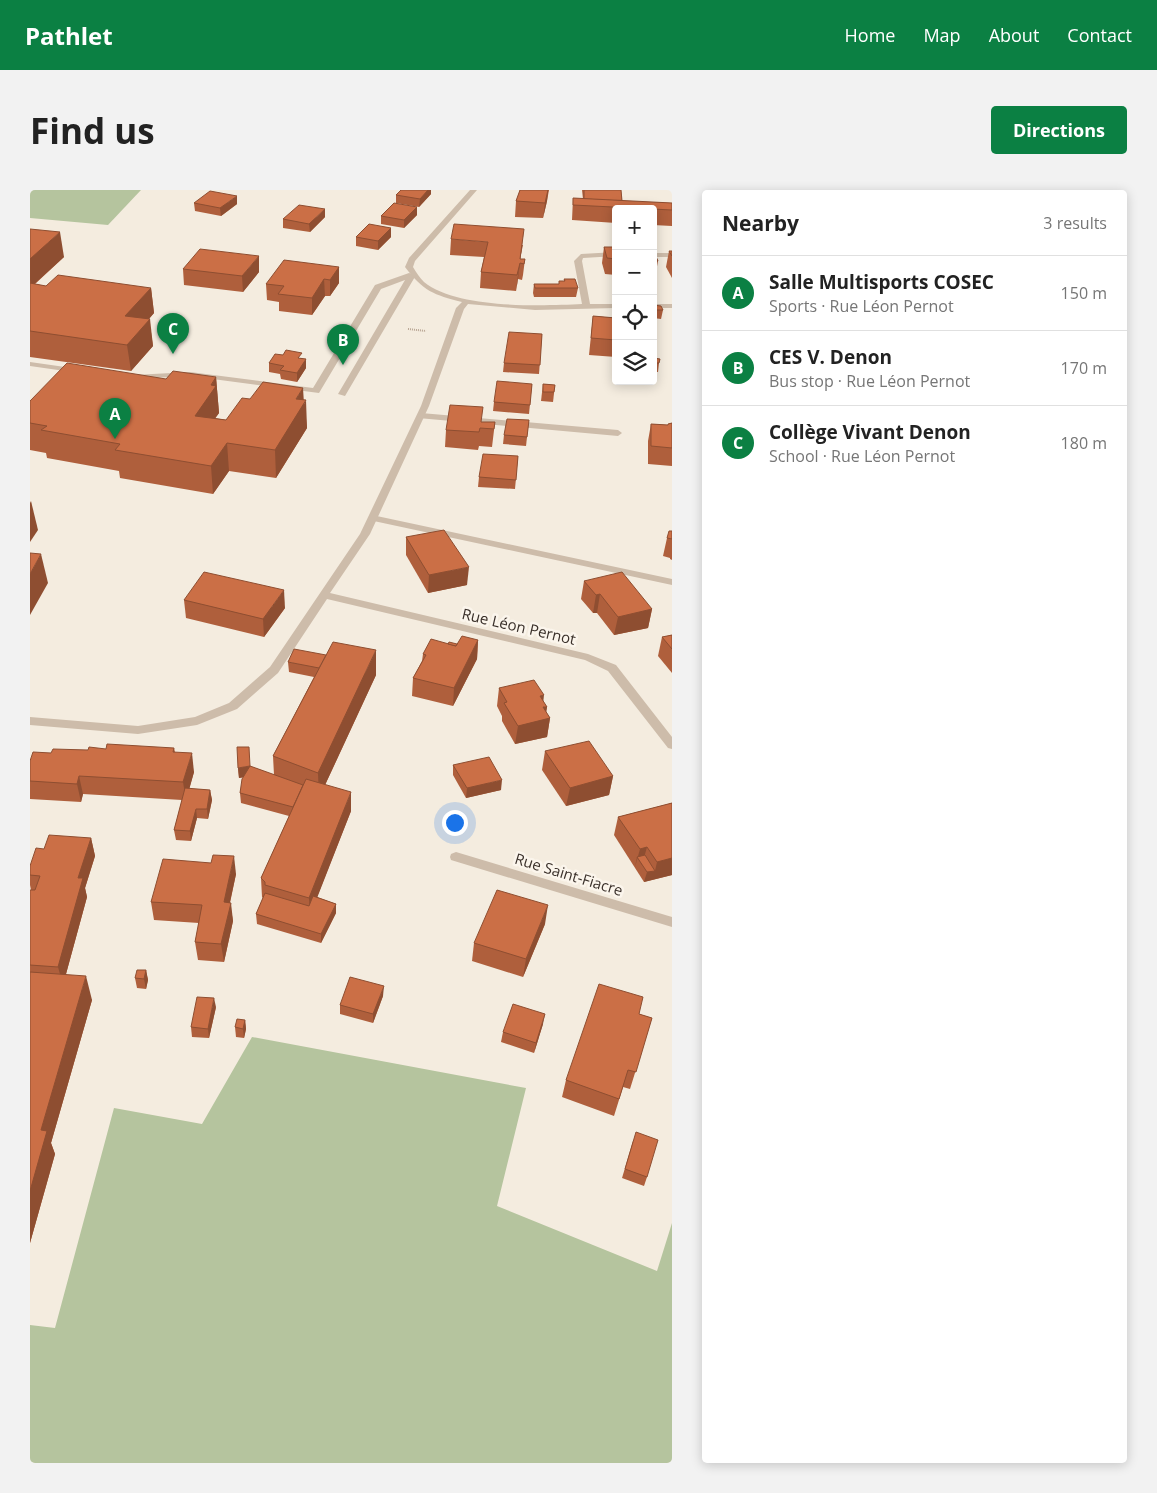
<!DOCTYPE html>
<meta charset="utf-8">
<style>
body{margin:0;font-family:"Open Sans",sans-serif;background:#f2f2f2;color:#222}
.controls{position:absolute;right:15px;top:15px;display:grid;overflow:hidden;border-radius:5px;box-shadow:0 2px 12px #0003}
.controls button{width:45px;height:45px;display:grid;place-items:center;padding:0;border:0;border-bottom:1px solid #e0e0e0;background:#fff;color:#222;font:25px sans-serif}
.you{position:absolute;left:424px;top:632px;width:18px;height:18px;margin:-12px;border:4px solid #fff;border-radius:50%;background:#1a73e8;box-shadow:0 0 0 8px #1a73e833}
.badge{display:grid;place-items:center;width:32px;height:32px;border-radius:50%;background:#0b8043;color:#fff;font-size:16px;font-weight:700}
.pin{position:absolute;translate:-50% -41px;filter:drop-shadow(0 1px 2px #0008)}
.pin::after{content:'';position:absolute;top:26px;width:18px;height:15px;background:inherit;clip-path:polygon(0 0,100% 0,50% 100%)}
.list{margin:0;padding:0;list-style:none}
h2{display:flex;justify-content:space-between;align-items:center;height:65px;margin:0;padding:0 20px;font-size:21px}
h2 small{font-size:16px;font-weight:400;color:#767676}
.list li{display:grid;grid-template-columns:32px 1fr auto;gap:15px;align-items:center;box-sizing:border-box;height:75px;padding:0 20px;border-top:1px solid #e0e0e0}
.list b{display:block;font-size:19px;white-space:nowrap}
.list p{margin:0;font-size:16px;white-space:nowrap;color:#767676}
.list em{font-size:16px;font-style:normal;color:#767676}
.icon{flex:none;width:28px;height:28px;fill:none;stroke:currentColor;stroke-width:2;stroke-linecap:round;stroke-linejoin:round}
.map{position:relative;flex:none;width:642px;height:1273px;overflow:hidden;border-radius:5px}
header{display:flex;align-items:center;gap:30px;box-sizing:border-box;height:70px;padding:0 25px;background:#0b8043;color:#fff}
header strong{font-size:24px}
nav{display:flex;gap:28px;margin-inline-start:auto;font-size:18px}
.intro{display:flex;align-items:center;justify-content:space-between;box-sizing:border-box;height:120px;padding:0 30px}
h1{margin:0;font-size:35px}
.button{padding:12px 22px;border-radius:5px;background:#0b8043;color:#fff;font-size:18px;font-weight:700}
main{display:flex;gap:30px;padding:0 30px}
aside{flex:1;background:#fff;border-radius:5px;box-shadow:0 2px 12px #0003}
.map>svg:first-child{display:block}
.green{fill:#b5c49e}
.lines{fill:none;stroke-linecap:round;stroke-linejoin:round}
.path{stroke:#b9a694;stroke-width:2;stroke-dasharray:1 1;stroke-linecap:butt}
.lane{fill:#cdbcaa;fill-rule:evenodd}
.street{fill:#cdbcaa;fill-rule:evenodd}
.wall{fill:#af5f3c}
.shaded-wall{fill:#8e4e31}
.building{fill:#cb6f46;stroke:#8e4e31}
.labels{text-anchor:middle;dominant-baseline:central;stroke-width:5;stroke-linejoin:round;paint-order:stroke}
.street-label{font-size:15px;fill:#3a302a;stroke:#fbf5ec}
</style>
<header>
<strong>Pathlet</strong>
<nav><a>Home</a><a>Map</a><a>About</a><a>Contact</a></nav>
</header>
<div class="intro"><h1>Find us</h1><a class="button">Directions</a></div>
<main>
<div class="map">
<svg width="642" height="1273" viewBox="0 0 642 1273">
<rect width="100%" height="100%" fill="#f4ecdf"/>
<g class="green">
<polygon points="0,0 111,0 78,35 0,28"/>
<polygon points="222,847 496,898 467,1016 627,1081 642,1033 642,1273 0,1273 0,1135 25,1138 84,918 172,934"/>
</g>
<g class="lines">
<polyline class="path" points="378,139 396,141"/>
<g class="lane">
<polygon points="379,83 386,85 315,206 308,204 375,90 351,99 289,203 160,186 104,189 100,187 104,185 160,182 283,198 345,95"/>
<polygon points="0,172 49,179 53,181 49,183 0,176"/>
<polygon points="391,223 588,240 592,243 588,246 388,228 387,226"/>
<polygon points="342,325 642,389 642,395 339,330 339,326"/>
</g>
<g class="street">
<path d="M440,0H447L385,71L383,77C386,82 390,88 394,92C427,119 511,116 552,114L544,71L551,64L586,62V66L553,68L552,71L560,114H586V118L505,120L438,114L434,119L399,216L340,344L300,403L558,464L586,475L642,547V559L638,558L578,481L555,470L297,409L248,483L207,519L167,535L108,544L0,535V527L108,536L165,527L199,513L240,477L330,344L391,216L426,118L432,112C404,105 393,101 375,77L379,68Z"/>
<rect x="623" y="63" width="19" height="4"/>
<rect x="623" y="114" width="19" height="4"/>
<polygon points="426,662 642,727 642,737 421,670 420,667 421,664"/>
</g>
</g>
<g class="wall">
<polygon points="398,0 401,0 401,4 389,17 366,13 366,5"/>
<polygon points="490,0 519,0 517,11 513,28 485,27 486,11"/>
<polygon points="552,0 591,0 592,11 642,13 642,36 623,35 623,19 586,19 586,33 542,30 543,8 553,9"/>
<polygon points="164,13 207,14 191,26 165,21"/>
<polygon points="387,25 374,38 351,34 351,26"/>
<polygon points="295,27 280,42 253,38 253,29"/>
<polygon points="361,38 361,47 348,60 326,56 326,47"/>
<polygon points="0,39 34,67 5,94 16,96 121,98 124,123 119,129 123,156 101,181 0,167"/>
<polygon points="421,49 493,55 490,69 495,69 493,85 492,90 488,89 486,101 450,98 451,82 454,67 420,65"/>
<polygon points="574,57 586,57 586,85 575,84 572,73"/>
<polygon points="623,60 628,71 625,87 623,87"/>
<polygon points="639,61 642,61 642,88 636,77"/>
<polygon points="309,77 309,93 300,106 295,106 282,125 249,121 249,112 237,110 236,94"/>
<polygon points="153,79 229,82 213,102 154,95"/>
<polygon points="534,89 548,98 546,107 504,107 503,103 504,94 529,94 529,91 534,91"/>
<polygon points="623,115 633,120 631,129 623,128"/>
<polygon points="563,126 586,128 586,167 559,165"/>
<polygon points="512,144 509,184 473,182 474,173"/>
<polygon points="623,164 624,168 629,173 628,182 623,182"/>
<polygon points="272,168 276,178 267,192 251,189 250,184 239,182 239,173"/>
<polygon points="186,187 189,223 185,228 196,230 220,209 274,210 277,238 246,288 199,281 183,304 90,288 89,281 17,268 16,263 0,260 0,211 136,189"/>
<polygon points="502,194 499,224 463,221 464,212"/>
<polygon points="513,194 525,195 523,212 511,211"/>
<polygon points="499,230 496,256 473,254 474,245"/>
<polygon points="452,232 465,232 462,257 449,256 448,260 415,257 416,240"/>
<polygon points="642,233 642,276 618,274 618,251 621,234 638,235 638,234"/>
<polygon points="488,266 485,299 448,297 449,287"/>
<polygon points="642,341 642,370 640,369 640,368 633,366 637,348"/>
<polygon points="376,347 437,395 398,403 376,365"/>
<polygon points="554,391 622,419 618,438 584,445 567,423 563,423 551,409"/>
<polygon points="154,410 255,418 234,447 156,428"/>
<polygon points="642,445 642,483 628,466 632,447"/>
<polygon points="448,450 447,469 423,516 382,506 383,488 392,471 393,464 418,454 427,454"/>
<polygon points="258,472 346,485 295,595 321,621 287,707 306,714 306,723 291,753 227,734 226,724 233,708 232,707 231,688 259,626 211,613 210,603 214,587 209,588 208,578 220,576 244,585 243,566 284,487 259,482"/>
<polygon points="469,498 513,511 517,517 516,522 520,528 517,547 485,554 472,531 472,526 467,516"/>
<polygon points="144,558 145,562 164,582 159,599 180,600 182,610 178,629 167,628 161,651 146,650 144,640 152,610 53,604 51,612 0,609 0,571 21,563 76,559"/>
<polygon points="515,561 583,586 579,605 536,616 512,580"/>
<polygon points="423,575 471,600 436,608 423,585"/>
<polygon points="642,613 642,685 614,692 584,645 588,627"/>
<polygon points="61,648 65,666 55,698 57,707 36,784 62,810 21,953 25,964 0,1053 0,700 1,700 0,695 0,676 14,659"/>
<polygon points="206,684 200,713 203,731 194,772 168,770 165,752 169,733 124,730 121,712"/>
<polygon points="515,734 493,787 442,771 444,753"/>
<polygon points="116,780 118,790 116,799 107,798 105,788"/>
<polygon points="353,806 343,833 310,824 310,815"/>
<polygon points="186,817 179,848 162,847 161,837"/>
<polygon points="609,824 622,828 600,899 593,897 584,926 532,907 536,890"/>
<polygon points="215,830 216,839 214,848 206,847 205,837"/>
<polygon points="513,834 504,863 471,852 473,842"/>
<polygon points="603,951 617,987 614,996 592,988"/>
</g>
<g class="shaded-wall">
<polygon points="398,0 401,0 401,4 389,17 390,9"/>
<polygon points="518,0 517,11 513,28 515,13"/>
<polygon points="207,6 207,14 191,26 190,18"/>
<polygon points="387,17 387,25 374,38 374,30"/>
<polygon points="295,19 295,27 280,42 279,34"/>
<polygon points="361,38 361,47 348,60 348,51"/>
<polygon points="494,39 488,89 486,101 490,69"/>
<polygon points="30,42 34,67 1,97 0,89 0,69"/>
<polygon points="229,66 229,82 213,102 212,86"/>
<polygon points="309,77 309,93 300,106 300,90"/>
<polygon points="294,89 295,106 282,125 282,108"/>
<polygon points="121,98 124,123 98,152 95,126"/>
<polygon points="120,129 123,156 101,181 97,155"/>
<polygon points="276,169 276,178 267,192 267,183"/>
<polygon points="186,187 189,223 168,253 165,226"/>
<polygon points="273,198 274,214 276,210 277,238 246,288 245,260 266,209"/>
<polygon points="197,253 199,281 183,304 181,276"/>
<polygon points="1,311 8,340 0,352 0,313"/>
<polygon points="11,364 18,393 0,425 0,384"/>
<polygon points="439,377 437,395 398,403 399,385"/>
<polygon points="254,400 255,418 234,447 233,429"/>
<polygon points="570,404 567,423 563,423 566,405"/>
<polygon points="622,419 618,438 584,445 588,427"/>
<polygon points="448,450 447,469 423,516 424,498"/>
<polygon points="346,460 346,485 289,608 288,583"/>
<polygon points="514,505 512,523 510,506"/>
<polygon points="513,517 517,517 515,529 520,528 517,547 485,554 488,536"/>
<polygon points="162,563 164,582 156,611 153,592"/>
<polygon points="220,576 221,586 209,588 208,578"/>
<polygon points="49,586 53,604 51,612 47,594"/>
<polygon points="583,586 579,605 536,616 540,598"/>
<polygon points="472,590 471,600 436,608 437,598"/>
<polygon points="180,600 182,610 178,629 177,619"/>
<polygon points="321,602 321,621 280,726 279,708"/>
<polygon points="166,619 167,628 161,651 160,641"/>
<polygon points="61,648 65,666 55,698 57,707 33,795 28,777 48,688"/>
<polygon points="617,657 612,675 607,667 605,677 610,659"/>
<polygon points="204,666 206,684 196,730 194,712"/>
<polygon points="642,668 642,685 614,692 617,682 625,681 627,672"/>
<polygon points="201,713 203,731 194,772 191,754"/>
<polygon points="306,714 306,723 291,753 291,744"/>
<polygon points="518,715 515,734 493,787 496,769"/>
<polygon points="116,780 118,790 116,799 114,789"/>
<polygon points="56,786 62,810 21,953 25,964 0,1053 0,1001 11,940"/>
<polygon points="354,796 353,806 343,833 343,824"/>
<polygon points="184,808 186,817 179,848 178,839"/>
<polygon points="515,824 513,834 504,863 506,853"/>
<polygon points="215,830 216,839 214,848 213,839"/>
</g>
<g class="building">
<polygon points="371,0 398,0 390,9 366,5"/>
<polygon points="490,0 518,0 515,13 486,11"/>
<polygon points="554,0 591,0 592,11 554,9"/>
<polygon points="180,1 207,6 190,18 164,13"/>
<polygon points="543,8 642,13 642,20 543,15"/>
<polygon points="364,13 387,17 374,30 351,26"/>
<polygon points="269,15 295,19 279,34 253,29"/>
<polygon points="339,34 361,38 348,51 326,47"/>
<polygon points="424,34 494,39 490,69 495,69 494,74 490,73 487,85 451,82 458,52 421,49"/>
<polygon points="0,39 30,42 0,69"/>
<polygon points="574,57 586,57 586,69 577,68"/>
<polygon points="170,59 229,66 212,86 153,79"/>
<polygon points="623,60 628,71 623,71"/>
<polygon points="639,61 642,61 642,66"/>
<polygon points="254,70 309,77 300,90 294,89 282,108 248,104 254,96 236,94"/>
<polygon points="28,85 121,98 95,126 120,129 97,155 0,141 0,93 16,96"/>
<polygon points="534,89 545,89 548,98 505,98 504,94 529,94 529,91 535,91"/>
<polygon points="623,115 631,116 633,120 623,120"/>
<polygon points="563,126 586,128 586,150 561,148"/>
<polygon points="479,142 512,144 510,175 474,173"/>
<polygon points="256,160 272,163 268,168 276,169 267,183 250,180 254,176 239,173 245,164 253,165"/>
<polygon points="624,164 624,168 630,169 629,173 623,173"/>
<polygon points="37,173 136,189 143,181 186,187 181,195 186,196 165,226 196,230 212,208 220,209 233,192 273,198 266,209 276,210 245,260 197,253 181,276 85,260 90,254 11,240 17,236 0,233 0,211"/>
<polygon points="467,191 502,194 500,215 464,212"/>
<polygon points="513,194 525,195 524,202 513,202"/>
<polygon points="420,215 453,217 451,232 465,232 464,239 450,238 449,242 416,240"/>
<polygon points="477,229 499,230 497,247 474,245"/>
<polygon points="642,233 642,258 621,256 621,234 638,235 638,234"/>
<polygon points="453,264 488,266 486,290 449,287"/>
<polygon points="414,340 439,377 399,385 376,347"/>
<polygon points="639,341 642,341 642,349 637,348"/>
<polygon points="0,363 11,364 0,384"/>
<polygon points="174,382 254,400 233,429 154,410"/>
<polygon points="592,382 622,419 588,427 570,404 566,405 554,391"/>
<polygon points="642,445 642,459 632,447"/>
<polygon points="432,446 448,450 424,498 383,488 396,465 393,464 401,449 426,456"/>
<polygon points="303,452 346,460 288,583 243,566"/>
<polygon points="419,452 427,454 426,456 418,454"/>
<polygon points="264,459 296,465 289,478 258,472"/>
<polygon points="504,490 514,505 510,506 517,517 513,517 520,528 488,536 474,513 477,512 469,498"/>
<polygon points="559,551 583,586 540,598 515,561"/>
<polygon points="77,554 144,558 143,562 162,563 153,592 49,586 47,594 0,591 0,571 3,562 21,563 23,559 58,560 59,557 76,559"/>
<polygon points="207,557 219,557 220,576 273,595 263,617 210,603 212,589 220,576 208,578"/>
<polygon points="459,567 472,590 437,598 423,575"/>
<polygon points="276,589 321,602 279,708 235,695 235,692 231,688"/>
<polygon points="155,598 180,600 177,619 166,619 160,641 144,640"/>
<polygon points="642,613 642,668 627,672 617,657 610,659 588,627"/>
<polygon points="19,645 61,648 48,688 53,688 28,777 0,775 0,700 5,700 10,686 0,685 0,676 6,658 14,659"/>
<polygon points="183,665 204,666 194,712 201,713 191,754 165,752 172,715 121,712 133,669 181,673"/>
<polygon points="615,665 625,681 617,682 607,667"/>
<polygon points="467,700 518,715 496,769 444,753"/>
<polygon points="235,703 279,716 283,706 306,714 291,744 226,724"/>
<polygon points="107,780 116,780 114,789 105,788"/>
<polygon points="0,782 56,786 11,940 17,941 0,1001"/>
<polygon points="320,787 354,796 343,824 310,815"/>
<polygon points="569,794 613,807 609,824 622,828 606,882 598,880 589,909 536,890"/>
<polygon points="167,807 184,808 178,839 161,837"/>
<polygon points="483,814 515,824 506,853 473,842"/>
<polygon points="207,829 215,830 213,839 205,837"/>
<polygon points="606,942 628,950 617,987 595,979"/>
</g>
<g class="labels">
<g class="street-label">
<text transform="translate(489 436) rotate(13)">Rue Léon Pernot</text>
<text transform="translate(539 684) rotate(17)">Rue Saint-Fiacre</text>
</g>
</g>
</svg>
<div class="controls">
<button>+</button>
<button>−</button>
<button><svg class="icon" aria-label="locate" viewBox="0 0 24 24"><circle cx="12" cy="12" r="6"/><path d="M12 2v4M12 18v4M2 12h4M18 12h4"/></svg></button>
<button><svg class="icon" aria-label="layers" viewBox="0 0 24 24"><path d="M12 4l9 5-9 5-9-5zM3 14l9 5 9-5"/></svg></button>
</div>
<div class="you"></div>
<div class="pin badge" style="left:85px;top:249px">A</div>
<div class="pin badge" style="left:313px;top:175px">B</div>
<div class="pin badge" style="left:143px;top:164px">C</div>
</div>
<aside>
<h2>Nearby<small>3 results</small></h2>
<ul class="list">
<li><span class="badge">A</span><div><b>Salle Multisports COSEC</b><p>Sports · Rue Léon Pernot</p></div><em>150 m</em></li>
<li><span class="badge">B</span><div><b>CES V. Denon</b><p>Bus stop · Rue Léon Pernot</p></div><em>170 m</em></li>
<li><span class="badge">C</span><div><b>Collège Vivant Denon</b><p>School · Rue Léon Pernot</p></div><em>180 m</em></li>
</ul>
</aside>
</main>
